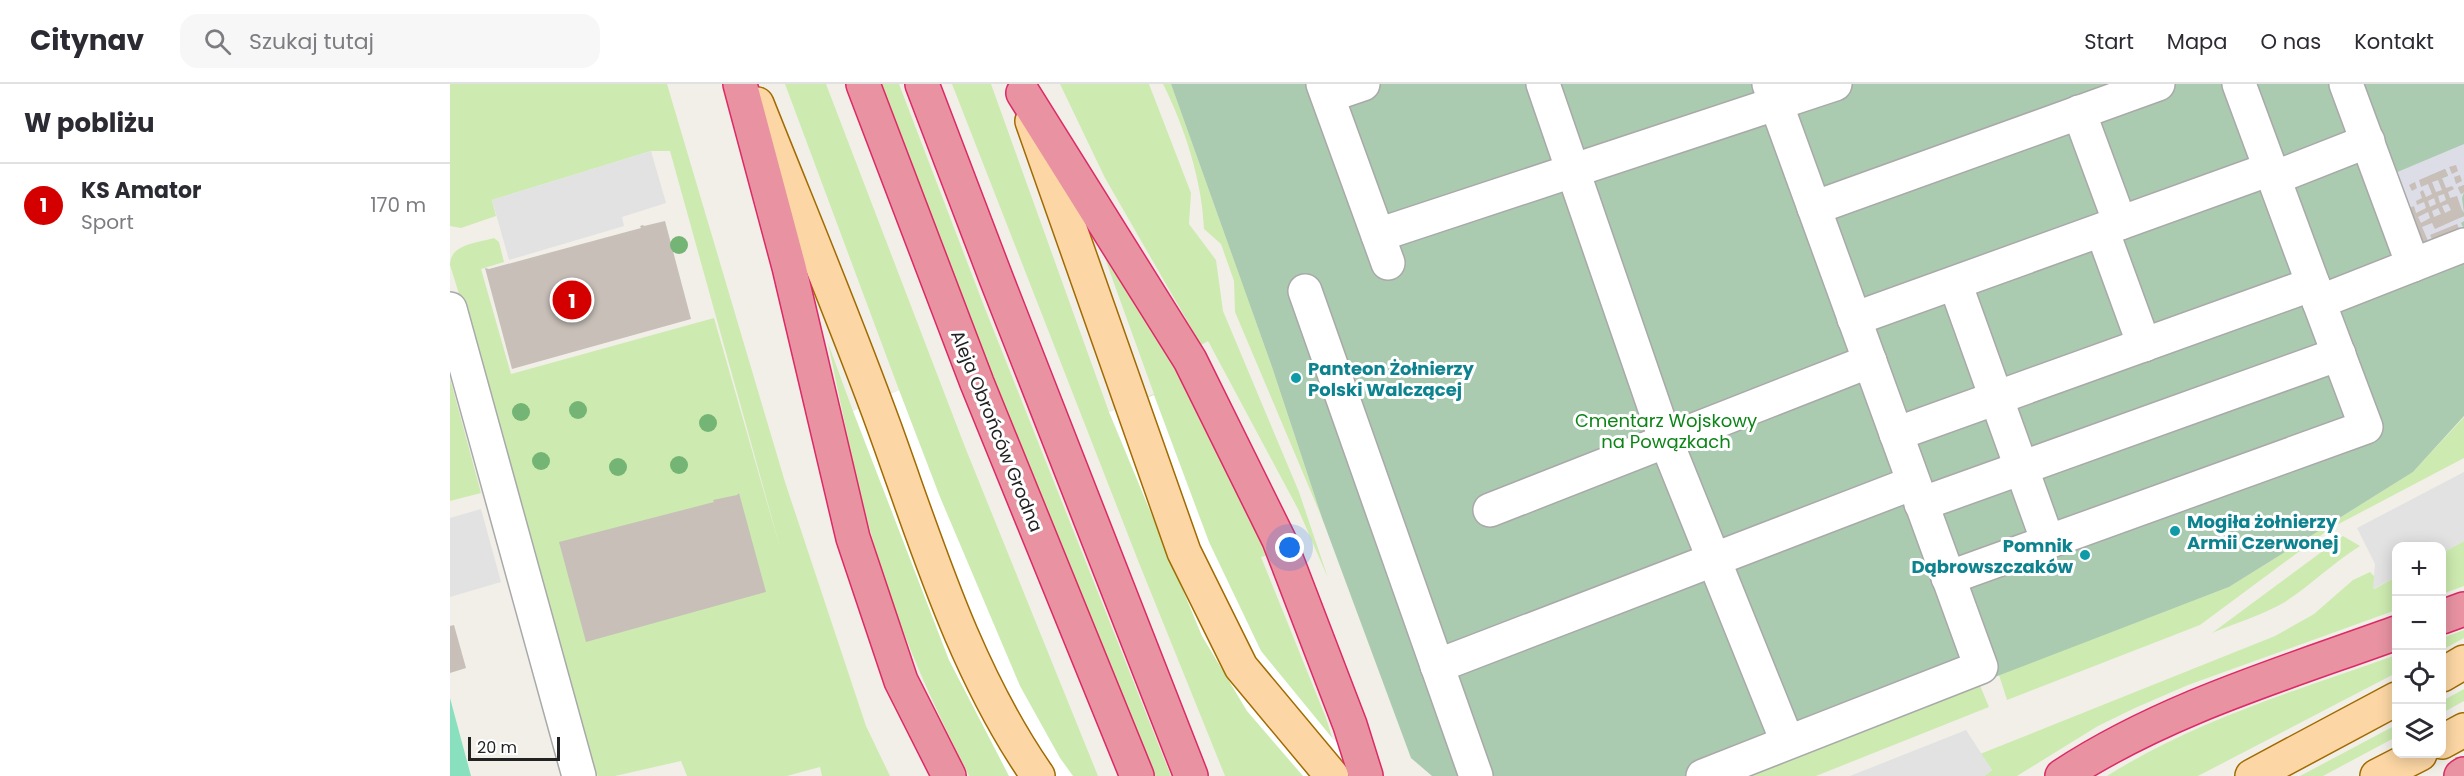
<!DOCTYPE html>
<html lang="pl">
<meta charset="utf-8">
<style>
body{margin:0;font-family:Poppins,sans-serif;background:#f7f7f7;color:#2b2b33}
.controls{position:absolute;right:18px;bottom:18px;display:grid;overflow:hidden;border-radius:12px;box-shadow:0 3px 15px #0003}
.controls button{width:54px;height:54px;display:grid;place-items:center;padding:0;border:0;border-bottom:2px solid #e1e1e2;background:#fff;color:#2b2b33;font:30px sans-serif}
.scale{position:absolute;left:18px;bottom:15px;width:92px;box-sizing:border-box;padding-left:6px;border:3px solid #222;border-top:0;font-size:16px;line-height:21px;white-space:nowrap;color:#222;-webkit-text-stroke:4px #fff;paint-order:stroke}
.you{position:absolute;left:840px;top:464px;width:21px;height:21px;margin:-15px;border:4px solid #fff;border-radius:50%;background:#1a73e8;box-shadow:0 0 0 9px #1a73e833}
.badge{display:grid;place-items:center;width:39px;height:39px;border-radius:50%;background:#d40000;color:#fff;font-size:20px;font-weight:700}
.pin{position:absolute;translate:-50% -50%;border:3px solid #fff;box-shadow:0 2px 6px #0006}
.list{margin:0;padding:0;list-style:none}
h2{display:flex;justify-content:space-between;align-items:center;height:78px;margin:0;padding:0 24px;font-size:26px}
h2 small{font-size:20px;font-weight:400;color:#7c7c81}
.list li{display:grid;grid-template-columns:39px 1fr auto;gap:18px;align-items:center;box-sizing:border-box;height:84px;padding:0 24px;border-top:2px solid #e1e1e2}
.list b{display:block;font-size:22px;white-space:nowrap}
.list p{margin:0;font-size:20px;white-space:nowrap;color:#7c7c81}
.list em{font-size:20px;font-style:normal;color:#7c7c81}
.icon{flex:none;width:33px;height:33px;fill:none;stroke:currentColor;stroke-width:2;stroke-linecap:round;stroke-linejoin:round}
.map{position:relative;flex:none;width:2014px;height:692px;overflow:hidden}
header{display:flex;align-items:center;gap:36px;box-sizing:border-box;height:84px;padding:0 30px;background:#fff;border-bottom:2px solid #e1e1e2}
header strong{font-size:28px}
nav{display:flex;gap:33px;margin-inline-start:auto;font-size:21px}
.search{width:420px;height:54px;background:#f7f7f7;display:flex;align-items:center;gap:15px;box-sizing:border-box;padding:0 21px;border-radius:18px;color:#7c7c81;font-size:22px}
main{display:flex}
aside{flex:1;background:#fff}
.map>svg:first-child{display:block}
.grass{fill:#cdebb0}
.cemetery{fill:#aacbaf}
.pitch{fill:#88e0be}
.parking{fill:#e2e2e2}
.plaza{fill:#dddde8;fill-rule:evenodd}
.pier{fill:#fff}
.building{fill:#c7bfb8;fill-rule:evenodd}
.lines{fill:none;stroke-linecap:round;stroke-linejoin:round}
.minor-casing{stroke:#a9a9a9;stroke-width:36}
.major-casing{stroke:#a06b00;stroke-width:36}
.highway-casing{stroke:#dc2a67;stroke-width:36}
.minor{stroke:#fff;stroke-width:33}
.major{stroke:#fcd6a4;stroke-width:33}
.highway{stroke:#e892a2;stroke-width:33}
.tree{fill:#74b475}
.culture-dot{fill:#0f9aa8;stroke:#fff;stroke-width:2}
.labels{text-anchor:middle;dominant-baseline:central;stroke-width:6;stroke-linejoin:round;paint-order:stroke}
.culture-label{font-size:18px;font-weight:bold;fill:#0d838f;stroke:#fff;text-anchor:start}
.park-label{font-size:18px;fill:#0c8416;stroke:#fff}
.street-label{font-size:18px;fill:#222;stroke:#fff}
</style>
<header>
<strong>Citynav</strong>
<div class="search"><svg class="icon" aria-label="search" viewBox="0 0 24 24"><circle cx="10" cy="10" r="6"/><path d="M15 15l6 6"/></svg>Szukaj tutaj</div>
<nav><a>Start</a><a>Mapa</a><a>O nas</a><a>Kontakt</a></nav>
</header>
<main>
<aside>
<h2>W pobliżu<small></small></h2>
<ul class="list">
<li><span class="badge">1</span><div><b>KS Amator</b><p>Sport</p></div><em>170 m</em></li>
</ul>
</aside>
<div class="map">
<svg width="2014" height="692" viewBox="0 0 2014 692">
<rect width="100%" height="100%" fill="#f2efe9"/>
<g class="grass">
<path d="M0,0H217L335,398L416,642L440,692H372L370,683L337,692H237L231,677L165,692H148L140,681L50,342L0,181C0,160 27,159 44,154L49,158L54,178L31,185L61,290L264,234L331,467L220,67H201L42,116L46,132L11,144L0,142Z"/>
<path d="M335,0H376L515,363L648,692H519C487,629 458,566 436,499C410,421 395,339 378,259L403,327L449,306Z"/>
<polygon points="430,0 449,0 534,222 721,692 703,692 644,549 473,119"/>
<polygon points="502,0 541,0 659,328 704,310 644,144 729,292 818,471 811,473 876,634 894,692 775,692 689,479"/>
<polygon points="610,0 699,0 741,109 739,140 766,176 773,227 849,408 878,494 848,425 758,257 751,261 655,94"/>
<path d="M713,0H721L822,283L872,434L785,228L784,197L771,160L754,145C752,97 735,44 713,0Z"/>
<polygon points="0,294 31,409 0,417"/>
<polygon points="2014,333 2014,374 1881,444 1750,541 1557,616 1549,591 1779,503 1963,388"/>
<path d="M1893,452L1910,462C1883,479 1861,501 1835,518C1812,531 1786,539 1762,549Z"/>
<polygon points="2014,457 2014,502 1992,510 1992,469"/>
<polygon points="1920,488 1924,492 1924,505 1946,493 1946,526 1738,601 1685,624 1648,642 1567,692 1534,692 1542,686 1530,670 1825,552 1864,530 1903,496"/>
<polygon points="2014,546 2014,554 1992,566 1992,554"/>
<path d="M1946,571V589L1748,692H1657C1746,636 1848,606 1946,571Z"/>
<polygon points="1529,599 1539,623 1366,692 1287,692"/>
<polygon points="2014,605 2014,617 1992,629 1992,617"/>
<polygon points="1946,641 1946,653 1873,692 1850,692"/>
</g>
<polygon class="cemetery" points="721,0 2014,0 2014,332 1963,388 1779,503 1287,692 982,692 961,674 872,434 822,283"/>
<polygon class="pitch" points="0,614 21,692 0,692"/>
<g class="parking">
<polygon points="201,67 216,119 172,133 174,142 59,176 42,116"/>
<polygon points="2014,388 2014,457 1992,469 1992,463 1946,463 1946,493 1923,505 1925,480 1907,444"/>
<polygon points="31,425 51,498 0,513 0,434"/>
<polygon points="1516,646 1542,686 1534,692 1400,692"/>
</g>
<path class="plaza" d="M2014,60V101L2008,104L2011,110L2014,108L2012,114L2014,129L2012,126L2007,129L2009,134L2014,132V137L2011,139L2014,145V176L1962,197L1926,97ZM1995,85L1998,92L1971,102L1979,92Z"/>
<g class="pier">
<polygon points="449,306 490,413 570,602 610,674 623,692 559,692 499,576 403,327"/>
<polygon points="704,311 759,458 811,567 883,655 928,692 853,692 797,627 752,552 659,328"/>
</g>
<g class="building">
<polygon points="2006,81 2008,87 2002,90 1999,83"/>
<path d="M1995,85L1998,91L1992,94L1996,104L2002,102L2004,105L1998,108L2000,114L2007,112L2014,132L1985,145L1982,139L1972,143L1979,159L1973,162L1957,125L1964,122L1966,129L1976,124L1974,118L1967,121L1966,117L1972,114L1970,108L1973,106L1976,113L1982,110L1978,100L1971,103L1969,96ZM1988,96L1992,106L1986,108L1982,98ZM1994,110L1996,116L1990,119L1988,112ZM1984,114L1986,120L1980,123L1978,117ZM1998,120L2001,126L1995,129L1992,122ZM1988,124L1991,130L1984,133L1982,127ZM1978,128L1980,134L1971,139L1968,133Z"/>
<polygon points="2010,91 2012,97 2006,100 2004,93"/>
<polygon points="1965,98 1967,104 1962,107 1959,101"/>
<polygon points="2014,101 2014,108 2011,110 2008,103"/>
<polygon points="215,137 241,235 62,285 35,184 39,185 191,144 190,142 193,141 194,142"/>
<polygon points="2007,140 2010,146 1983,157 1980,151"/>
<polygon points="289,409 316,508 136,558 109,458 264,418 263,416 287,411"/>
<polygon points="4,541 16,584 0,589 0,542"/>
</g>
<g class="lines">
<defs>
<g id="minor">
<polyline points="873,0 938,179"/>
<polyline points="1093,0 1216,357 1337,657"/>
<polyline points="1789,0 1863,200"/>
<polyline points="1896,0 1963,181"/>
<polyline points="878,12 913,0"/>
<polyline points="1629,28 1670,139"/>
<polyline points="1824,94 1918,57"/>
<polyline points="1364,124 1708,0"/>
<polyline points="1652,146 1694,261"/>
<polyline points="928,151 1385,0"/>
<polyline points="1505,199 1598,458"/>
<polyline points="855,207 1026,692"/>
<polyline points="0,225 129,692"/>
<polyline points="1404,235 1820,85"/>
<polyline points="1446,350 1863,200 1869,218 2014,161"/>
<polyline points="1471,420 1889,270"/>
<polyline points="1040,426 1420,277"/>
<polyline points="1498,494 1916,343 1869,218"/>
<polyline points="987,582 1463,399"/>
<polyline points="1253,692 1531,583 1319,0"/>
</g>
<g id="major">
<path d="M307,20C350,128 395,235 435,345C478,464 515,587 588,692"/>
<polyline points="582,37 734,468 791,583 882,692"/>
<polyline points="1992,591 2014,578"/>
<polyline points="1992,658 2014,646"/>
<polyline points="1802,692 1946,615"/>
<polyline points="1927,692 1970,670"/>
</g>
<g id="highway">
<polyline points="290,0 339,183 403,454 451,597 499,692"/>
<polyline points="413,0 527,299 687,692"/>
<polyline points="472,0 546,194 741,692"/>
<polyline points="573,9 740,276 829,456 900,641 916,692"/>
<polyline points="1992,533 2014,525"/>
<path d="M1612,692C1714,625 1833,590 1946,549"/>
<polyline points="2011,692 2014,690"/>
</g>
</defs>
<use href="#minor" class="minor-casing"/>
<use href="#major" class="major-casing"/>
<use href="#highway" class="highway-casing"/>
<use href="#minor" class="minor"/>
<use href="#major" class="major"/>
<use href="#highway" class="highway"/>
</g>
<g class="tree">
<circle cx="229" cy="161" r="9"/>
<circle cx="128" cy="326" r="9"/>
<circle cx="71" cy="328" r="9"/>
<circle cx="258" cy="339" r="9"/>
<circle cx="91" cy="377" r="9"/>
<circle cx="229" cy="381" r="9"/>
<circle cx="168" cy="383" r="9"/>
</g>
<g class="culture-dot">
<circle cx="846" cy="294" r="6"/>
<circle cx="1725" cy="447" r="6"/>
<circle cx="1635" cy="471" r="6"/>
</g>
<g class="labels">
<g class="culture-label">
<text x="858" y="284">Panteon Żołnierzy<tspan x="858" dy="21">Polski Walczącej</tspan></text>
<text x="1737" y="437">Mogiła żołnierzy<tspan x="1737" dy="21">Armii Czerwonej</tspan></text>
<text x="1623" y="461" text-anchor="end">Pomnik<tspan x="1623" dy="21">Dąbrowszczaków</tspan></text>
</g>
<g class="park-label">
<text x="1216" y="336">Cmentarz Wojskowy<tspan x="1216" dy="21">na Powązkach</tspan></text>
</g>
<g class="street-label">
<text transform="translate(547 347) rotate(68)">Aleja Obrońców Grodna</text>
</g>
</g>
</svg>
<div class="controls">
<button>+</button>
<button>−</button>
<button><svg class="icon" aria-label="locate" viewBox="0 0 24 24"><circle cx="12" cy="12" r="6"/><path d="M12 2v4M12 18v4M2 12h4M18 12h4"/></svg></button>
<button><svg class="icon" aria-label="layers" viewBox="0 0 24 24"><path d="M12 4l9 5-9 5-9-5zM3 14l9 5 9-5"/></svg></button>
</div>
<div class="scale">20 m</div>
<div class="you"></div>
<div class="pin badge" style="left:122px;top:216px">1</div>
</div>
</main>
